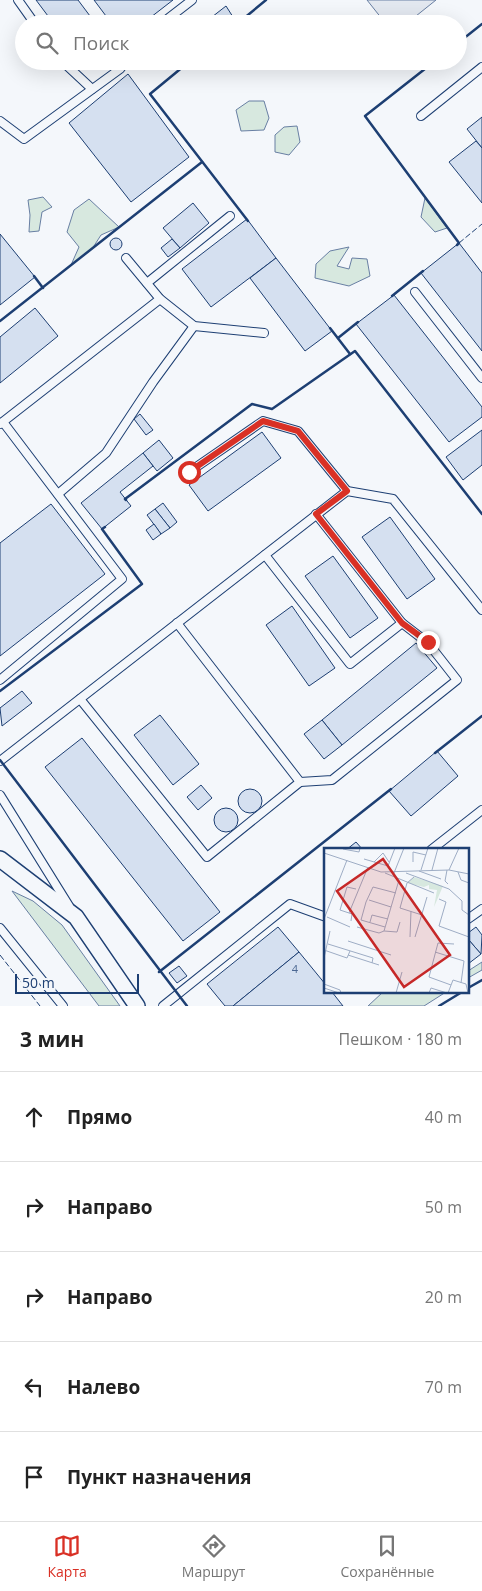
<!DOCTYPE html>
<html lang="ru">
<meta charset="utf-8">
<style>
body{margin:0;font-family:"Open Sans",sans-serif;background:#f2f2f2;color:#222}
.scale{position:absolute;left:15px;bottom:12px;width:124px;box-sizing:border-box;padding-left:5px;border:2px solid #1d3f73;border-top:0;font-size:14px;line-height:18px;white-space:nowrap;color:#1d3f73;-webkit-text-stroke:4px #f4f7fb;paint-order:stroke}
.stop{position:absolute;width:15px;height:15px;margin:-11px;border:4px solid #d93025;border-radius:50%;background:#fff}
.stop.end{background:#d93025;border-color:#fff;box-shadow:0 1px 5px #0008}
.list{margin:0;padding:0;list-style:none}
h2{display:flex;justify-content:space-between;align-items:center;height:65px;margin:0;padding:0 20px;font-size:21px}
h2 small{font-size:16px;font-weight:400;color:#767676}
.list li{display:grid;grid-template-columns:32px 1fr auto;gap:15px;align-items:center;box-sizing:border-box;height:90px;padding:0 20px;border-top:1px solid #e0e0e0}
.list b{display:block;font-size:19px;white-space:nowrap}
.list em{font-size:16px;font-style:normal;color:#767676}
.icon{flex:none;width:28px;height:28px;fill:none;stroke:currentColor;stroke-width:2;stroke-linecap:round;stroke-linejoin:round}
.map{position:relative;flex:none;width:482px;height:1006px;overflow:hidden}
.search{position:absolute;background:#fff;box-shadow:0 5px 20px #0002;left:15px;right:15px;top:15px;height:55px;display:flex;align-items:center;gap:12px;box-sizing:border-box;padding:0 18px;border-radius:28px;color:#767676;font-size:19px}
.sheet{height:515px;background:#fff}
nav{display:flex;justify-content:space-around;align-items:center;box-sizing:border-box;height:70px;border-top:1px solid #e0e0e0;background:#fff;font-size:14px;color:#767676}
nav a{display:grid;justify-items:center;gap:2px}
nav .on{color:#d93025}
.map>svg:first-child{display:block}
.green{fill:#d7e8df;stroke:#687fa3}
.parking{fill:#e3e8f0;stroke:#687fa3}
.building{fill:#d5e0f0;stroke:#1d3f73}
.lines{fill:none;stroke-linecap:round;stroke-linejoin:round}
.lane-casing{stroke:#1d3f73;stroke-width:10}
.street-casing{stroke:#1d3f73;stroke-width:18}
.lane{stroke:#f4f7fb;stroke-width:8}
.street{stroke:#f4f7fb;stroke-width:15}
.fence{stroke:#1d3f73;stroke-width:1;stroke-dasharray:6 2.5;stroke-linecap:butt}
.wall{stroke:#1d3f73;stroke-width:2.5}
.route{stroke:#d93025;stroke-width:6}
.labels{text-anchor:middle;dominant-baseline:central;stroke-width:4;stroke-linejoin:round;paint-order:stroke}
.number-label{font-size:11px;fill:#4b6792}
.inset-road{fill:none;stroke:#9eadc5;stroke-width:1}
.view{fill:#c62828;fill-opacity:0.15;stroke:#c62828;stroke-width:2.5}
.inset-edge{fill:none;stroke:#1d3f73;stroke-width:2.5}
</style>
<div class="map">
<svg width="482" height="1006" viewBox="0 0 482 1006">
<rect width="100%" height="100%" fill="#f4f7fb"/>
<g class="green">
<polygon points="249,101 264,101 269,118 264,130 241,131 236,110"/>
<polygon points="297,126 300,142 289,155 275,152 275,135 284,127"/>
<polygon points="43,197 52,207 42,212 39,231 29,232 30,215 28,200"/>
<polygon points="425,198 447,228 435,232 421,217"/>
<polygon points="89,199 119,227 101,235 92,249 71,265 79,247 67,232 74,210"/>
<polygon points="349,247 337,266 349,269 352,258 367,259 370,276 349,286 315,278 316,264 330,251"/>
<polygon points="12,891 33,901 62,925 120,1006 99,1006"/>
<polygon points="482,962 482,970 468,978 468,971"/>
<polygon points="383,992 446,992 424,1006 368,1006"/>
</g>
<polygon class="parking" points="367,0 436,0 406,24 386,24"/>
<g class="building">
<polygon points="36,0 78,0 96,24 54,24"/>
<polygon points="94,0 173,0 142,24 112,24"/>
<polygon points="226,6 233,17 224,24 203,24"/>
<polygon points="128,74 189,157 131,202 69,123"/>
<polygon points="482,117 482,148 467,129"/>
<polygon points="476,141 482,148 482,203 449,162"/>
<polygon points="193,203 209,223 180,248 163,228"/>
<polygon points="247,219 276,258 211,307 182,269"/>
<polygon points="0,234 35,277 0,305"/>
<circle cx="116" cy="244" r="6"/>
<polygon points="172,239 180,248 168,257 161,248"/>
<polygon points="459,243 482,273 482,351 421,273"/>
<polygon points="276,258 332,331 305,351 250,278"/>
<polygon points="394,295 482,407 482,417 449,442 356,324"/>
<polygon points="35,308 58,336 0,383 0,337"/>
<polygon points="140,414 153,430 146,435 134,419"/>
<polygon points="482,430 482,465 463,480 446,457"/>
<polygon points="262,432 281,458 208,511 189,485"/>
<polygon points="159,440 173,458 157,471 143,453"/>
<polygon points="143,453 153,466 120,492 131,506 102,529 81,503"/>
<polygon points="163,503 177,522 170,528 155,509"/>
<polygon points="51,504 105,574 0,656 0,543"/>
<polygon points="155,509 170,528 161,534 147,515"/>
<polygon points="390,517 435,579 407,599 362,537"/>
<polygon points="154,524 161,534 153,540 146,530"/>
<polygon points="333,556 378,618 350,638 305,576"/>
<polygon points="292,606 335,668 309,686 266,625"/>
<polygon points="416,643 437,668 342,745 322,720"/>
<polygon points="22,691 32,703 2,726 0,708"/>
<polygon points="160,715 199,764 173,785 134,735"/>
<polygon points="322,720 342,745 324,759 304,734"/>
<polygon points="82,738 220,912 183,941 45,767"/>
<polygon points="437,751 458,776 411,816 389,791"/>
<polygon points="201,785 212,798 198,810 187,797"/>
<circle cx="250" cy="801" r="12"/>
<circle cx="226" cy="820" r="12"/>
<polygon points="356,842 363,850 346,850"/>
<polygon points="278,927 299,952 233,1006 225,1006 207,984"/>
<polygon points="476,927 482,935 481,954 468,939 468,933"/>
<polygon points="468,939 481,954 468,964"/>
<polygon points="299,952 326,985 326,992 332,992 343,1006 233,1006"/>
<polygon points="179,966 187,976 177,983 169,973"/>
</g>
<g class="lines">
<defs>
<g id="lane">
<polyline points="18,0 35,24"/>
<polyline points="161,24 192,0"/>
<polyline points="62,61 92,89"/>
<polyline points="421,116 482,67"/>
<polyline points="0,121 24,139 120,69 126,61"/>
<polyline points="126,258 160,299 194,326 264,333"/>
<polyline points="147,283 230,216"/>
<polyline points="415,292 482,378"/>
<polyline points="0,424 160,299"/>
<polyline points="189,472 263,421 298,431 347,491"/>
<polyline points="58,494 106,453 153,382 194,326"/>
<polyline points="265,555 350,664 402,623"/>
<polyline points="177,623 300,782"/>
<polyline points="0,680 122,579 3,422"/>
<polyline points="80,699 207,857 300,782 332,780 457,680 428,643 402,623 316,514"/>
<polyline points="0,761 347,491 393,499 482,610"/>
<polyline points="0,795 69,906"/>
<polyline points="431,850 482,810"/>
<polyline points="468,919 482,909"/>
<polyline points="0,928 63,1006"/>
<polyline points="163,1006 290,904 326,917"/>
</g>
<polyline id="street" points="0,859 76,917 137,1006"/>
</defs>
<use href="#lane" class="lane-casing"/>
<use href="#street" class="street-casing"/>
<use href="#lane" class="lane"/>
<use href="#street" class="street"/>
<g class="fence">
<polyline points="459,243 482,224"/>
<polyline points="0,955 40,1006"/>
</g>
<g class="wall">
<polyline points="237,24 266,0"/>
<polyline points="458,43 482,24"/>
<polyline points="190,61 150,94 248,221"/>
<polyline points="435,61 365,116 459,243 457,245"/>
<polyline points="34,276 43,288"/>
<polyline points="392,296 423,271"/>
<polyline points="0,321 202,162"/>
<polyline points="330,328 350,354"/>
<polyline points="338,338 358,322"/>
<polyline points="126,500 125,499 252,404 272,409 355,351 482,514"/>
<polyline points="0,691 142,584 102,529 105,527"/>
<polyline points="435,753 482,716"/>
<polyline points="0,760 187,1006"/>
<polyline points="159,972 391,789"/>
<polyline points="468,988 482,980"/>
<polyline points="439,1006 462,992"/>
</g>
</g>
<g class="lines">
<polyline class="route" points="189,472 263,421 298,431 347,491 316,514 402,623 428,642"/>
</g>
<g class="labels">
<g class="number-label">
<text x="295" y="968">4</text>
</g>
</g>
<g transform="translate(324 848)">
<rect width="145" height="145" fill="#f4f7fb"/>
<path d="M90,29L119,38L110,59L113,42L105,41V37L100,39L83,35Z" fill="#d7e8df"/>
<path class="inset-road" d="M19,1L35,4L36,0M0,5L57,24L125,22L145,26M40,11L64,18L71,0M50,14L59,5L65,14M89,14V4L102,7M97,22L104,0M108,22L114,0M123,22L121,33L124,36M125,22L135,0M95,23L117,31M134,24L137,32L145,35M61,25L110,45M70,25L80,0M82,25L125,41L138,53V62L145,67M90,29L83,35L76,60L98,67M115,51L122,54L115,78L145,89M45,52L67,59M25,65L44,19M3,69L26,79M0,71L23,12M27,73L28,66L16,62L23,39L32,41M46,74L48,67L64,71M33,79L55,85L60,83L75,32M61,79L37,72L42,54L49,39L72,45M60,83L73,84L76,74M86,89L87,63M91,89L103,49M24,93L67,107M4,96L49,110L48,115M0,102L23,110L26,103M111,104L140,113L137,135M24,107L55,117M0,110L6,83M0,136L16,142L17,145M127,137L105,129L114,95L130,96M0,140L15,145M72,145L78,124M105,145L107,140L123,145M124,145L129,132L142,136L144,145"/>
<path class="view" d="M59,11L126,107L80,139L13,43Z"/>
<rect width="145" height="145" class="inset-edge"/>
</g>
</svg>
<div class="scale">50 m</div>
<div class="stop" style="left:189px;top:472px"></div>
<div class="stop end" style="left:428px;top:642px"></div>
<div class="search"><svg class="icon" aria-label="search" viewBox="0 0 24 24"><circle cx="10" cy="10" r="6"/><path d="M15 15l6 6"/></svg>Поиск</div>
</div>
<section class="sheet">
<h2>3 мин<small>Пешком · 180 m</small></h2>
<ul class="list">
<li><svg class="icon" aria-label="ahead" viewBox="0 0 24 24"><path d="M12 20V5M6 11l6-6 6 6"/></svg><div><b>Прямо</b></div><em>40 m</em></li>
<li><svg class="icon" aria-label="right" viewBox="0 0 24 24"><path d="M7 20v-9h11M14 6l5 5-5 5"/></svg><div><b>Направо</b></div><em>50 m</em></li>
<li><svg class="icon" aria-label="right" viewBox="0 0 24 24"><path d="M7 20v-9h11M14 6l5 5-5 5"/></svg><div><b>Направо</b></div><em>20 m</em></li>
<li><svg class="icon" aria-label="left" viewBox="0 0 24 24"><path d="M17 20v-9H6M10 6l-5 5 5 5"/></svg><div><b>Налево</b></div><em>70 m</em></li>
<li><svg class="icon" aria-label="arrive" viewBox="0 0 24 24"><path d="M6 21V4h12l-3 4 3 4H6"/></svg><div><b>Пункт назначения</b></div></li>
</ul>
</section>
<nav>
<a class="on"><svg class="icon" aria-label="map" viewBox="0 0 24 24"><path d="M3 6l6-2 6 2 6-2v14l-6 2-6-2-6 2zM9 4v14M15 6v14"/></svg>Карта</a>
<a><svg class="icon" aria-label="directions" viewBox="0 0 24 24"><path d="M12 3l9 9-9 9-9-9zM9 14v-3h6M13 9l2 2-2 2"/></svg>Маршрут</a>
<a><svg class="icon" aria-label="saved" viewBox="0 0 24 24"><path d="M7 4h10v16l-5-4-5 4z"/></svg>Сохранённые</a>
</nav>
